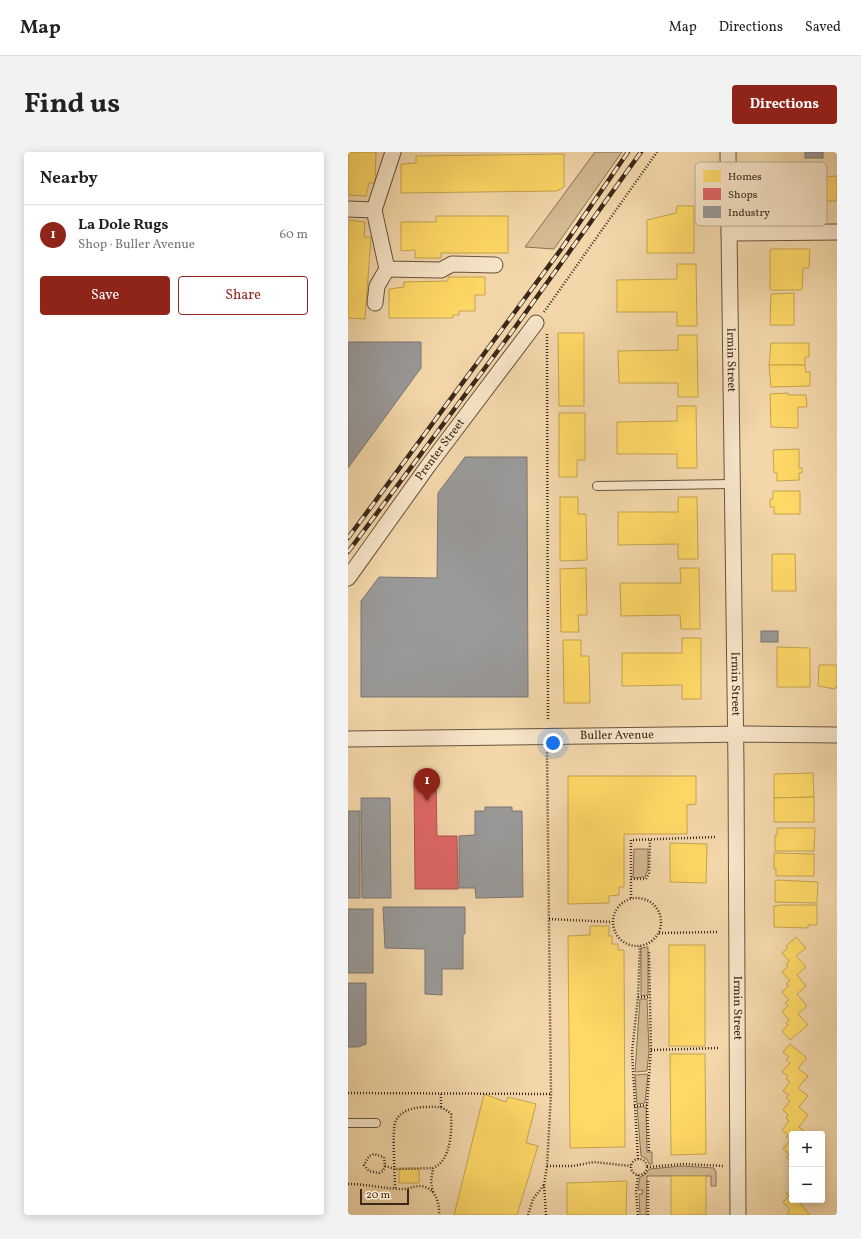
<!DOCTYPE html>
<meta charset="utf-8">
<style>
body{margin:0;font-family:Vollkorn,serif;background:#f2f2f2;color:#222}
.controls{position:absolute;right:12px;bottom:12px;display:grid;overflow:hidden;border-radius:4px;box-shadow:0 2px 10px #0003}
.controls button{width:36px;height:36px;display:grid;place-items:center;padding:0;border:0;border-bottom:1px solid #e0e0e0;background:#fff;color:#222;font:20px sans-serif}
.scale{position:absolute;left:12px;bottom:10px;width:49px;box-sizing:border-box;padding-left:4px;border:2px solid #3a2819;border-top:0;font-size:11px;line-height:14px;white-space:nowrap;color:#3a2819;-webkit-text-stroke:3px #f7e5c8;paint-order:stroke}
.you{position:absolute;left:205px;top:591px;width:14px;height:14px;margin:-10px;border:3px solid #fff;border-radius:50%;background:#1a73e8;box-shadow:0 0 0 6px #1a73e833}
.badge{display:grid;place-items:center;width:26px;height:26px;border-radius:50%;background:#8f2418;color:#fff;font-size:13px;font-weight:700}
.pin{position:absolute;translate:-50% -33px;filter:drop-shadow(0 1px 2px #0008)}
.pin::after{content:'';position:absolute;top:21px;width:14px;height:12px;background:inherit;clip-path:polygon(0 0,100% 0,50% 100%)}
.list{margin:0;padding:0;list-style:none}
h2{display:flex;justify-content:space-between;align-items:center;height:52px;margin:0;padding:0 16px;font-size:17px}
h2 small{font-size:13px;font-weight:400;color:#767676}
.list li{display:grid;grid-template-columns:26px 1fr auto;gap:12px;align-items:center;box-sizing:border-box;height:60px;padding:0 16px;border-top:1px solid #e0e0e0}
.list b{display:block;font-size:15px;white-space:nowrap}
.list p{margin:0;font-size:13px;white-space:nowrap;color:#767676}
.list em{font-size:13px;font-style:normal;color:#767676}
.actions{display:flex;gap:8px;padding:12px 16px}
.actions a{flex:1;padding:9px 0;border:1px solid #8f2418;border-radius:4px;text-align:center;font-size:14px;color:#8f2418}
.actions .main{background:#8f2418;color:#fff}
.map{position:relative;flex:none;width:489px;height:1063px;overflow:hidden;border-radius:4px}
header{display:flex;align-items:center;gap:24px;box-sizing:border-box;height:56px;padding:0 20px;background:#fff;border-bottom:1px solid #e0e0e0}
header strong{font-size:19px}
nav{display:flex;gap:22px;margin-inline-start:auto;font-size:14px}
.intro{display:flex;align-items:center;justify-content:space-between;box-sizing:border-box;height:96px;padding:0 24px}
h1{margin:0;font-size:28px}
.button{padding:10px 18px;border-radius:4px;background:#8f2418;color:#fff;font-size:14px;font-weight:700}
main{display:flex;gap:24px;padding:0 24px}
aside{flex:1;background:#fff;border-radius:4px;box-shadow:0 2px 10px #0003}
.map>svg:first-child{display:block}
.green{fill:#d4b991;stroke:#877055}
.homes{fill:#ffd966;stroke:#c4a44f}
.shops{fill:#e06666;stroke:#ae534f}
.industry{fill:#999;stroke:#7c7773}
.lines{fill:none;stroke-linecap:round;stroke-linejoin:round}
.service-casing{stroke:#68543d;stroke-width:10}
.minor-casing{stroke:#68543d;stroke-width:17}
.path{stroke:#3a2819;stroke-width:2.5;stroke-dasharray:1 2;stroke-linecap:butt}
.service{stroke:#f7e5c8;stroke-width:8}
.minor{stroke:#f7e5c8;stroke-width:15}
.rail-casing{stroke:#3a2819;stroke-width:4.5}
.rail{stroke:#f7e5c8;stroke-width:3;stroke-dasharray:9;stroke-linecap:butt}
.labels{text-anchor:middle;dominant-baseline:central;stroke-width:4;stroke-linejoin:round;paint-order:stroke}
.street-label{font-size:12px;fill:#3a2819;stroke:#f7e5c8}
.key{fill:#f7e5c8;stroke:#beac94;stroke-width:1}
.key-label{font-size:11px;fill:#3a2819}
</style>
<header>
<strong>Map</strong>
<nav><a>Map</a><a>Directions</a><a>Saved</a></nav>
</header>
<div class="intro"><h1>Find us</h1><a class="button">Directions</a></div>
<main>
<aside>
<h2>Nearby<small></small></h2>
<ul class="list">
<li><span class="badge">1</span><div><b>La Dole Rugs</b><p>Shop · Buller Avenue</p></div><em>60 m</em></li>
</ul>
<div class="actions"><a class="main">Save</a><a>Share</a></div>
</aside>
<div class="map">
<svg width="489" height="1063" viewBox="0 0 489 1063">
<rect width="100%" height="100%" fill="#f3d7aa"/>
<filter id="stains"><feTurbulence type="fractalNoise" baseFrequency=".005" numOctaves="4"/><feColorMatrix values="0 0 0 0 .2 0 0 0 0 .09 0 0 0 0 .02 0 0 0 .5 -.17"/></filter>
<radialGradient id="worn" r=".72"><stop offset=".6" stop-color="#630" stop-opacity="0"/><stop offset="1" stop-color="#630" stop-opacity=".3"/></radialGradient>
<g class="green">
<polygon points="247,0 274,0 206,97 177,95"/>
<polygon points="286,697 300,697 300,716 297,725 285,726"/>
<polygon points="300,795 300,843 293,844 293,796"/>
<polygon points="292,847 299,847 301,899 299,919 287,920"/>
<polygon points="300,922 297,951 289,952 287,923"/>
<polygon points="289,955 298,955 299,1000 304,1000 304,1012 301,1012 299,1007 293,1004"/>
<polygon points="334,1014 366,1016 368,1020 368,1034 363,1034 363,1024 299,1024 298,1063 292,1063 291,1042 294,1042 295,1038 290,1038 292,1025 298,1022 301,1017"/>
</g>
<g class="homes">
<polygon points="0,0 28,0 27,31 21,31 18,44 0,43"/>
<polygon points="216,2 216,35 209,39 53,41 53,12 68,11 68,4"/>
<polygon points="489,24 489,49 465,49 465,25"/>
<polygon points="329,54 346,54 346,101 299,101 299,68 328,61"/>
<polygon points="88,64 160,64 160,101 93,101 93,106 67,106 67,98 53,99 53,70 88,70"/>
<polygon points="0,68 17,70 16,85 23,85 17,167 0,166"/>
<polygon points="422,97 462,97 461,116 455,116 454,138 422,138"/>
<polygon points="329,112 348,112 349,174 329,174 329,160 269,160 269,128 329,127"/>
<polygon points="100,125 137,125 137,143 127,143 127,159 111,159 111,163 105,163 105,166 41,166 41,137 56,135 56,130 100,129"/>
<polygon points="446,141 446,173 422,173 423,142"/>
<polygon points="210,181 236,181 236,254 211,254"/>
<polygon points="330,183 349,183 350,245 330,245 330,231 271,231 270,199 330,198"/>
<polygon points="423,191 461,191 461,205 457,205 457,213 421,213"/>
<polygon points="421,213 457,213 458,220 462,220 462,234 423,235"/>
<polygon points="440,241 440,243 458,243 459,255 450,255 450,276 423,275 422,242"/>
<polygon points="329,254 348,254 349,316 329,316 329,302 269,302 269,270 329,269"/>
<polygon points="211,261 237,261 237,308 229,308 229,325 211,325"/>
<polygon points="451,297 451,316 454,316 454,321 451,321 451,328 429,329 429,321 426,321 425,298"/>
<polygon points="425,339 452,339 452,362 426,362 426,355 422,355 422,347 425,347"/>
<polygon points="212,345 230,345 230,362 238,362 239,408 212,409"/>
<polygon points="330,345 349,345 350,407 330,407 330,392 270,393 270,360 330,360"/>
<polygon points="424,402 447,402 448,439 424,439"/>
<polygon points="238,416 239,463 230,463 231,480 213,480 212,417"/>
<polygon points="332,416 351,416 352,477 333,477 332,463 273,464 272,431 333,431"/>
<polygon points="334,486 353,486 353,547 334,547 334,533 274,534 274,501 334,501"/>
<polygon points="215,488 233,488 233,504 241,504 242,551 216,551"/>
<polygon points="429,495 462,496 462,535 429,535"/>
<polygon points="471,513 489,513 489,535 487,535 487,537 470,534"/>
<polygon points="465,621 466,645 426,646 426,622"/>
<polygon points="220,624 348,624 348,652 339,653 339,682 276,682 276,735 271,735 271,743 261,744 261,751 220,752"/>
<polygon points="466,645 466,670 426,670 426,646"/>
<polygon points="429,676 467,676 466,699 427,699 427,683 429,683"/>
<polygon points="322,691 359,692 358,731 322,730"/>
<polygon points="426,701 466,702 466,724 428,724 428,717 426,717"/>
<polygon points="430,728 470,730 469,751 427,750 427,729"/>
<polygon points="433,753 469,753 469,773 460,773 460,776 426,775 426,754"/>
<polygon points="242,774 261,774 261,784 264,784 264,792 270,792 270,798 276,798 277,995 222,996 220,784 242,783"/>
<polygon points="448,785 458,796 448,804 458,815 449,823 458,834 449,842 459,854 450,862 460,873 442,888 434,879 440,873 438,871 441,868 434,859 440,854 437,851 441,848 434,840 441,834 438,832 442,829 434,820 440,815 438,813 441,809 434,801 440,796 438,794"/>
<rect x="321" y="793" width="36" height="101"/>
<polygon points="442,892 459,906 450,916 460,924 450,936 460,944 451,955 460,963 451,975 460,982 444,982 444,1010 438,1005 441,1002 435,997 442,988 438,985 440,983 434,978 441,969 438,966 440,963 435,958 442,949 438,946 441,943 435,939 442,930 438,927 440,924 434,920 442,911 438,907 441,905 435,900"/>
<polygon points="322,902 357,902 358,1002 323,1003"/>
<polygon points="136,942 158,950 160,945 188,952 178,991 190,994 169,1063 106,1063"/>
<rect x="51" y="1017" width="20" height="14"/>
<rect x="323" y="1024" width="35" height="39"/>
<polygon points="279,1029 278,1063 219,1063 219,1031"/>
<polygon points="444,1037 444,1048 456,1048 452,1051 462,1063 441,1063 439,1061 442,1058 435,1050 441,1044 438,1042"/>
</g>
<polygon class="shops" points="66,628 88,628 89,684 109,684 110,737 67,737"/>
<g class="industry">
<rect x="457" y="0" width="18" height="6"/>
<polygon points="0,190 73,190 73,216 0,316"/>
<polygon points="117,305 179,305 180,545 13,545 13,449 31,425 89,426 90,341"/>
<rect x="413" y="479" width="17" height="11"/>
<polygon points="13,646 42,646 43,746 14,746"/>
<polygon points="137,655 164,655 164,659 174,659 175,745 128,746 127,736 111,736 111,684 127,683 127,659 137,659"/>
<rect x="0" y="659" width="12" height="87"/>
<polygon points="35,755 117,755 117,782 115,782 115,817 94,817 94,843 77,842 77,797 37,796"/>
<rect x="0" y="757" width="25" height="64"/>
<polygon points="0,831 18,831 18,892 10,895 0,895"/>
</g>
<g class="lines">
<defs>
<g id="service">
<polyline points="249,334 384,332"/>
<polyline points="0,971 28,971"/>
</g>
<g id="minor">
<path id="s1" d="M380,0L388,613L390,1063"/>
<polyline points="0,57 26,58 45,0"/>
<polyline points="26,58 39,117 93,118 104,112 147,113"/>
<polyline points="381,81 489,80"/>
<polyline points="27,151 29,134 39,117"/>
<path id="s2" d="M0,426L80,314L188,171"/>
<path id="s3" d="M0,587L403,582L489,583"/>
</g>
</defs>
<use href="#service" class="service-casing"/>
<use href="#minor" class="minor-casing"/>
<g class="path">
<polyline points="196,160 309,0"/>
<polyline points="199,182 200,569"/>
<polyline points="283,727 298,727 301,721 302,688"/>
<circle cx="289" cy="770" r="24"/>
<polyline points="283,746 283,688 368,685"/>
<polyline points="201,767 264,770"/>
<polyline points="311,781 369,780"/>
<polyline points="290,845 301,845"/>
<polyline points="303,898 370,896"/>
<polyline points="0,941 203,942"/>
<polyline points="93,942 93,955"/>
<polyline points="286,954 299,953"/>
<polyline points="301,999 299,953 303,898 301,800"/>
<circle cx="291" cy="1015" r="8"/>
<polyline points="290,1007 284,900 290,845 292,794"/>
<path d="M37,1014L35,1019L31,1021L21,1019L16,1013L21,1004L26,1002L36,1005L37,1014L47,1017L85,1016C103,1009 104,979 103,962C94,953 86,955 75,955C64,956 51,959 47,971C44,979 47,1024 47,1036"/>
<polyline points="199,1014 225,1014 246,1010 283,1014"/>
<polyline points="299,1015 336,1012 376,1014"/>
<path d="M0,1032C19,1032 37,1037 55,1037C62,1037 69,1032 77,1035C88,1038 92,1053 91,1063"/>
<polyline points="85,1040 83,1030 85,1016"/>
<polyline points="180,1063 185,1047 196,1033"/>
<polyline points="198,1063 196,1033 199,1014 203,942 199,600"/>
<polyline points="290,1063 288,1040 290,1023"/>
<polyline points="300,1063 300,1028"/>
</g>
<use href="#service" class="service"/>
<use href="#minor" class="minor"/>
<defs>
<g id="rail">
<polyline points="0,386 214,96 280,0"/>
<polyline points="0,400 163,181 293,0"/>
</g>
</defs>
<use href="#rail" class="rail-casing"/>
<use href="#rail" class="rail"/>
</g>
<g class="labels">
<g class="street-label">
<text stroke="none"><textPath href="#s1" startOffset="208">Irmin Street</textPath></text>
<text stroke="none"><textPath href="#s2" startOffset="158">Prenter Street</textPath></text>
<text stroke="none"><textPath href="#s1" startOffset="532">Irmin Street</textPath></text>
<text stroke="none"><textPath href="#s3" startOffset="269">Buller Avenue</textPath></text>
<text stroke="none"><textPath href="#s1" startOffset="856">Irmin Street</textPath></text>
</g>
</g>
<rect x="347" y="10" width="132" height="64" rx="6" class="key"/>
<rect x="355" y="18" width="18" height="12" fill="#ffd966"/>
<rect x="355" y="36" width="18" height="12" fill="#e06666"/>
<rect x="355" y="54" width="18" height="12" fill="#999"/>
<g class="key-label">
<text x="380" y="28">Homes</text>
<text x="380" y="46">Shops</text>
<text x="380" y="64">Industry</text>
</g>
<rect width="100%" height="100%" filter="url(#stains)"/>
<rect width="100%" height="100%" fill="url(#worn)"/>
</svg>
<div class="controls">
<button>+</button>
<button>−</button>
</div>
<div class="scale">20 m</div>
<div class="you"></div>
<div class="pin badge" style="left:79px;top:649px">1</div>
</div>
</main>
